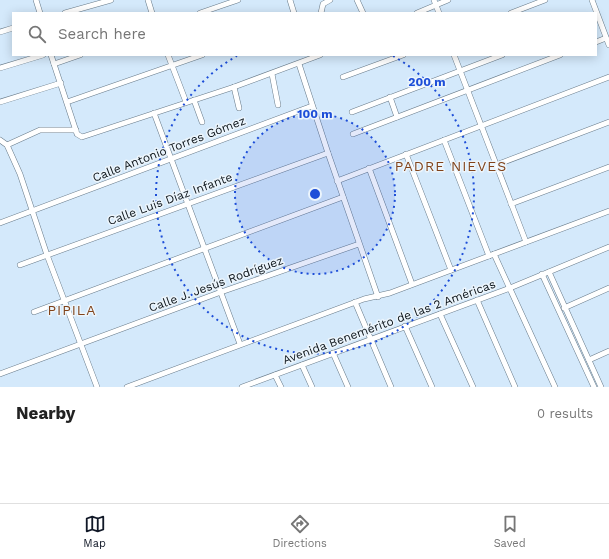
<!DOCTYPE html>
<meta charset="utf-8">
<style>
body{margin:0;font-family:"Work Sans",sans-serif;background:#f6f6f6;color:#222}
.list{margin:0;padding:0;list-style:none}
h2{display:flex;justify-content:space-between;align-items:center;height:52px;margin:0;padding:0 16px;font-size:17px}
h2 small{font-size:13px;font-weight:400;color:#767676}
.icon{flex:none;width:22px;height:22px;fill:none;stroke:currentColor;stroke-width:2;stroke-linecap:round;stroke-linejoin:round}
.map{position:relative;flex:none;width:609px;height:387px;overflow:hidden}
.search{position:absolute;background:#fff;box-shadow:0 2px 10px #0003;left:12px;right:12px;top:12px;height:44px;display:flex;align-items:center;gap:10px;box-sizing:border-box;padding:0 14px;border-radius:0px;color:#767676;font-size:15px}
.sheet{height:116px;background:#fff}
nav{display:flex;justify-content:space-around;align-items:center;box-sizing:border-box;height:56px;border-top:1px solid #e0e0e0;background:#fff;font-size:11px;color:#767676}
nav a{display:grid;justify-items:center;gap:2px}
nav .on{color:#111827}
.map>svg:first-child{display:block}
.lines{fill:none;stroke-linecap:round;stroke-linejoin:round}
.minor-casing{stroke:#687b8a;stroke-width:6}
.minor{stroke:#fff;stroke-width:5}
.ring{fill:none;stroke:#1d4ed8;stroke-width:2;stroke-dasharray:2 4}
.labels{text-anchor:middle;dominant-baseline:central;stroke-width:3;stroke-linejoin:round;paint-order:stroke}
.street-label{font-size:12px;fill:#0c141a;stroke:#ecf5fc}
.quarter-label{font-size:14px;letter-spacing:1px;fill:#81431a;stroke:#ecf5fc}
.centre{fill:#1d4ed8;stroke:#ecf5fc;stroke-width:2}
.ring-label{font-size:12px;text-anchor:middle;font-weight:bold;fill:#1d4ed8;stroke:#ecf5fc;stroke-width:3;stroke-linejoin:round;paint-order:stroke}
</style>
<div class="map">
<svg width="609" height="387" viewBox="0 0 609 387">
<rect width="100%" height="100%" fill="#d4e9fb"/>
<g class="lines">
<defs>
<g id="minor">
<polyline points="36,0 40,13"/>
<polyline points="148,0 152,13"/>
<polyline points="290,0 294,13"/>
<polyline points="357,0 363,13"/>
<polyline points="434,0 439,13"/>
<polyline points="592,0 609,45"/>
<polyline points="65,13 111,0"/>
<polyline points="200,13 238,0"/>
<polyline points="321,13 323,4 330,0"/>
<polyline points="417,13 448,0"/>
<polyline points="511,13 545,0"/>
<polyline points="0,32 13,28"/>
<polyline points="596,42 606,38"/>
<polyline points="51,55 77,134 82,137 234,87 320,55"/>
<polyline points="168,55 186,102"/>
<polyline points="454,55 526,242"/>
<polyline points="54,64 80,55"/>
<polyline points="299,64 328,153 378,297"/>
<polyline points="0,68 43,55"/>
<polyline points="272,74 278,105"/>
<polyline points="343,77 403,55"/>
<polyline points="234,87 239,108"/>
<polyline points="390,97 397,117"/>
<polyline points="194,100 202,122"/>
<polyline points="0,102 61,83"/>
<polyline points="67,102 202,55"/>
<polyline points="352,112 502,55"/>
<polyline points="154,113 240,344"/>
<polyline points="353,134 560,55"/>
<polyline points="0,140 7,145 20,174 47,255 97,387"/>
<polyline points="444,140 489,256"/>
<polyline points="7,145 40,130 76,130"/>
<polyline points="406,154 451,270"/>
<polyline points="496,165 609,122"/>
<polyline points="369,168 412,284"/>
<polyline points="337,181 609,77"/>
<polyline points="511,204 609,167"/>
<polyline points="0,223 312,106"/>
<polyline points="494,254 555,387"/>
<polyline points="20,265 328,153"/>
<polyline points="549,272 601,387"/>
<polyline points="542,274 594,387"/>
<polyline points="477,300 515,387"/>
<polyline points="355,302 391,387"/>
<polyline points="564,308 609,288"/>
<polyline points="34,312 343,197"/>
<polyline points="440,314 473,387"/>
<polyline points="405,326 432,387"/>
<polyline points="333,353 348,387"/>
<polyline points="589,360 609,351"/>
<polyline points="302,365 312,387"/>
<polyline points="0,374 221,292 359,244"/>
<polyline points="275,375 281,387"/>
<polyline points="127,387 364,299 390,293 609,211"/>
<polyline points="242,387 510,288 609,247"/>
</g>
</defs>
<use href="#minor" class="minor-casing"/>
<use href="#minor" class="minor"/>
</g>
<circle cx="315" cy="194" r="80" fill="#1d4ed8" fill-opacity=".12"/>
<g class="ring">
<circle cx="315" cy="194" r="80"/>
<path d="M393 56A159 159 0 1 1 237 56"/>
</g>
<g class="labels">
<g class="street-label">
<text transform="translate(169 149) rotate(-21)">Calle Antonio Torres Gómez</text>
<text transform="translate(170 199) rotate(-20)">Calle Luis Díaz Infante</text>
<text transform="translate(216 284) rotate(-20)">Calle J. Jesús Rodríguez</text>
<text transform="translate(389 322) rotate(-20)">Avenida Benemérito de las 2 Américas</text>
</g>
<g class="quarter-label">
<text x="451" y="166">PADRE NIEVES</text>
<text x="72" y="310">PIPILA</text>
</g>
</g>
<circle cx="315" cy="194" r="6" class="centre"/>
<g class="ring-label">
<text x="427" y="86">200 m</text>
<text x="315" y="118">100 m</text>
</g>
</svg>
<div class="search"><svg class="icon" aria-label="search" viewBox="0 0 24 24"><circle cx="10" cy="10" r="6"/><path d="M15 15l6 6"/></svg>Search here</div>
</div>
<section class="sheet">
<h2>Nearby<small>0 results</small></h2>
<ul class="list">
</ul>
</section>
<nav>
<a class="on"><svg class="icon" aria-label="map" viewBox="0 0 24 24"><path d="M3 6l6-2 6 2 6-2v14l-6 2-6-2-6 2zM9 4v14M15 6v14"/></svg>Map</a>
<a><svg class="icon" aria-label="directions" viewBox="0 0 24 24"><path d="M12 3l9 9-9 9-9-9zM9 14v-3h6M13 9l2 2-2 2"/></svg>Directions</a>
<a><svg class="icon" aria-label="saved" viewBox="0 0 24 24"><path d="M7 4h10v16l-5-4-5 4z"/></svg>Saved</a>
</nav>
